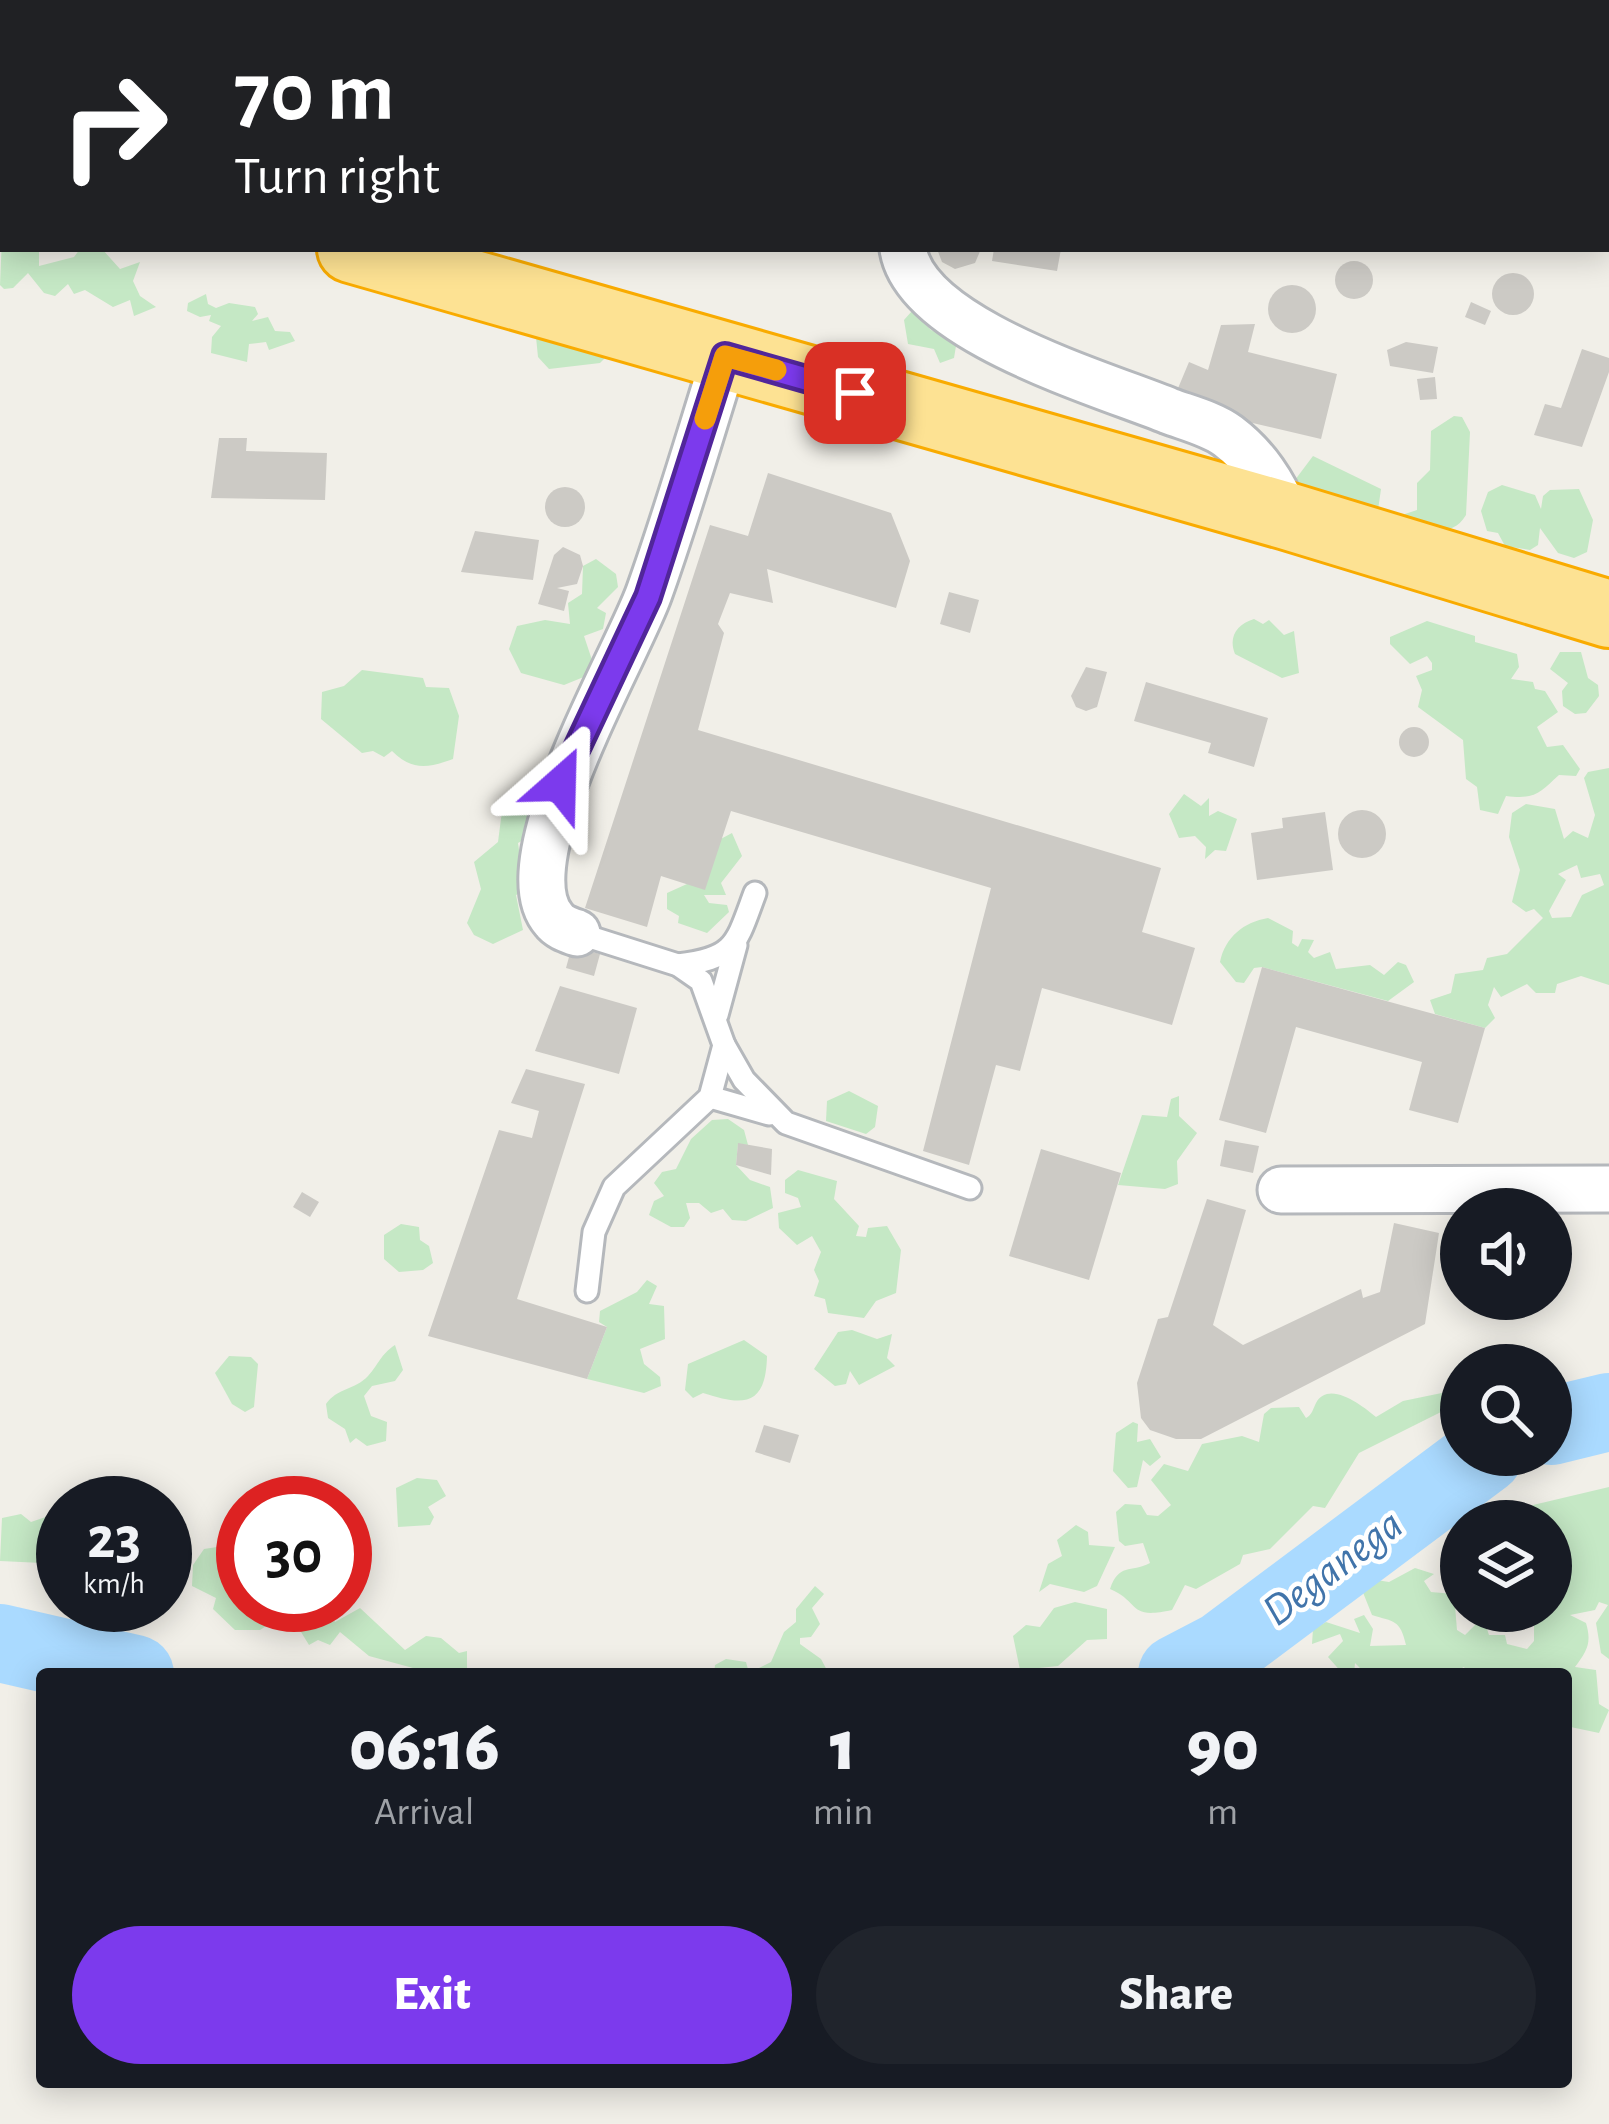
<!DOCTYPE html>
<html lang="en">
<head>
<meta charset="utf-8">
<style>
  body { margin:0; font-family:"Alegreya Sans",sans-serif; background:#20242c; color:#f1f3f6; height:100vh; display:flex; flex-direction:column; font-size:45px; white-space:nowrap }
  * { box-sizing:border-box; margin:0 }
  p { font-size:39px; color:#9ea1a6 }
  .icon { flex:none; width:66px; height:66px; fill:none; stroke:currentColor; stroke-width:2; stroke-linecap:round; stroke-linejoin:round }
  .map { position:relative; flex:1; overflow:hidden }
  .sheet { position:absolute; left:36px; top:1668px; width:1536px; height:420px; display:flex; flex-direction:column; background:#171b24; border-radius:12px; box-shadow:0 6px 30px #0003 }
  .sheet>* { flex:none }
  .guide { position:absolute; left:0px; top:0px; width:1611px; height:252px; box-shadow:0 6px 30px #0003; background:#202124; color:#fff; overflow:hidden }
  .controls { position:absolute; left:1440px; top:1188px; display:grid; gap:24px }
  .controls a { display:grid; place-items:center; width:132px; height:132px; border-radius:50%; background:#171b24; box-shadow:0 6px 30px #0003; font-size:60px }
  .speed { position:absolute; left:36px; top:1476px; display:flex; gap:24px; font-size:60px; font-weight:700; text-align:center }
  .speed>* { display:grid; place-content:center; width:156px; height:156px; border-radius:50%; background:#171b24; box-shadow:0 6px 30px #0003; line-height:1 }
  .speed small { font-size:30px; font-weight:400 }
  .speed .limit { border:18px solid #d22; background:#fff; color:#111 }
  .pin { position:absolute; display:grid; place-items:center; width:102px; height:102px; color:#fff; margin:-51px; border-radius:24px; box-shadow:0 6px 18px #0006 }
  .me { position:absolute; width:132px; margin:-66px; rotate:25deg; stroke-linejoin:round; filter:drop-shadow(0 0 9px #0008) }
  .turn { display:flex; align-items:center; gap:42px; height:252px; padding:0 36px; font-size:54px }
  .turn .icon { width:156px; height:156px; stroke-width:2.5 }
  .turn b { display:block; font-size:84px; line-height:102px }
  .eta { display:flex; justify-content:space-evenly; align-items:center; height:204px; text-align:center }
  .eta b { font-size:72px; font-weight:800; line-height:84px }
  .cta { display:flex; gap:24px; margin-top:auto; padding:24px 36px }
  .cta a { flex:1; height:138px; border-radius:72px; background:#7c3aed; color:#fff; font-size:48px; font-weight:800; line-height:138px; text-align:center }
  .cta a+a { background:#20242c; color:#f1f3f6 }
  .map>svg:first-child { display:block }
  .green { fill:#c5e8c5; fill-rule:evenodd }
  .lines { fill:none; stroke-linecap:round; stroke-linejoin:round }
  .river { stroke:#aadaff; stroke-width:78 }
  .building { fill:#cccac5 }
  .lane-casing { stroke:#b5b8bc; stroke-width:27 }
  .street-casing { stroke:#b5b8bc; stroke-width:51 }
  .highway-casing { stroke:#f9ab00; stroke-width:72 }
  .lane { stroke:#fff; stroke-width:21 }
  .street { stroke:#fff; stroke-width:45 }
  .highway { stroke:#fde293; stroke-width:66 }
  .route-casing { stroke:#51269a; stroke-width:30 }
  .route { stroke:#7c3aed; stroke-width:21 }
  .slow { stroke:#f59e0b; stroke-width:21 }
  .labels { text-anchor:middle; dominant-baseline:central; stroke-width:9; stroke-linejoin:round; paint-order:stroke }
  .water-label { font-size:45px; font-style:italic; fill:#4174aa; stroke:#fff }
</style>
</head>
<body>
<div class="map">
<svg width="1609" height="2124" viewBox="0 0 1609 2124">
  <rect width="100%" height="100%" fill="#f1efe8"/>
  <g class="green">
    <path d="M 3,213 L 3,249 L 39,249 L 39,266 L 74,257 L 80,249 L 102,249 L 120,269 L 140,262 L 133,281 L 140,296 L 156,307 L 134,316 L 130,300 L 113,307 L 85,290 L 74,294 L 68,284 L 55,296 L 44,293 L 28,273 L 13,288 L 4,289 L 0,285 Z"/>
    <path d="M 206,294 L 208,304 L 216,308 L 229,303 L 255,307 L 258,314 L 252,321 L 268,317 L 275,331 L 290,332 L 295,341 L 269,350 L 266,342 L 249,344 L 247,362 L 211,353 L 212,337 L 221,326 L 209,321 L 211,315 L 200,317 L 187,311 L 188,303 Z"/>
    <path d="M 912,311 L 931,330 L 957,340 L 954,358 L 940,363 L 934,349 L 908,344 L 904,320 Z"/>
    <path d="M 542,329 L 608,355 L 600,363 L 549,369 L 538,357 L 536,337 Z"/>
    <path d="M 1454,416 L 1462,417 L 1470,432 L 1466,515 C 1452,539 1425,530 1401,527 L 1405,514 L 1417,510 L 1417,483 L 1430,470 L 1431,431 Z"/>
    <path d="M 1313,456 L 1381,489 L 1378,510 L 1295,491 L 1295,480 Z"/>
    <path d="M 1502,485 L 1535,495 L 1541,509 L 1543,496 L 1550,490 L 1579,489 L 1593,520 L 1587,552 L 1574,558 L 1558,553 L 1540,528 L 1538,545 L 1530,550 L 1505,546 L 1498,533 L 1487,531 L 1481,511 L 1488,492 Z"/>
    <path d="M 596,559 L 616,574 L 618,587 L 597,608 L 606,613 L 603,629 L 584,636 L 596,672 L 564,685 L 521,673 L 509,649 L 517,626 L 545,620 L 570,624 L 568,603 L 582,594 L 583,566 Z"/>
    <path d="M 1254,619 L 1263,624 L 1269,620 L 1284,635 L 1294,631 L 1299,673 L 1282,678 L 1235,654 C 1228,637 1237,624 1254,619 Z"/>
    <path d="M 1427,621 L 1475,636 L 1475,642 L 1517,654 L 1519,667 L 1511,679 L 1533,682 L 1535,689 L 1545,691 L 1558,712 L 1537,727 L 1547,747 L 1563,745 L 1580,769 L 1576,776 L 1559,775 C 1540,792 1536,800 1506,796 L 1498,814 L 1480,810 L 1477,787 L 1466,779 L 1463,740 L 1418,707 L 1422,690 L 1416,676 L 1432,670 L 1432,663 L 1427,656 L 1410,664 L 1390,644 L 1390,637 Z"/>
    <path d="M 1560,652 L 1581,652 L 1588,678 L 1598,685 L 1599,696 L 1586,713 L 1575,714 L 1563,706 L 1562,691 L 1568,683 L 1550,669 Z"/>
    <path d="M 362,670 L 423,678 L 426,687 L 449,688 L 459,716 L 453,759 C 428,768 412,771 392,751 L 384,757 L 373,751 L 362,753 L 321,719 L 322,692 L 344,686 Z"/>
    <path d="M 1609,768 L 1609,985 L 1581,976 L 1557,984 L 1555,993 L 1536,993 L 1527,984 L 1501,997 L 1494,987 L 1488,1005 L 1495,1018 L 1485,1028 L 1435,1014 L 1430,1000 L 1451,993 L 1455,974 L 1483,970 L 1487,958 L 1507,954 L 1543,918 L 1534,909 L 1526,912 L 1512,902 L 1520,870 L 1509,837 L 1512,813 L 1526,804 L 1555,809 L 1564,839 L 1573,831 L 1588,838 L 1595,815 L 1584,778 L 1588,772 ZM 1577,865 L 1581,878 L 1600,874 L 1604,885 L 1582,895 L 1571,917 L 1552,918 L 1549,911 L 1566,880 L 1558,874 Z"/>
    <path d="M 1184,794 L 1201,806 L 1209,798 L 1209,816 L 1218,811 L 1237,819 L 1226,851 L 1215,850 L 1205,859 L 1206,847 L 1195,836 L 1179,838 L 1169,814 Z"/>
    <path d="M 503,803 L 529,816 L 525,839 L 518,843 L 525,891 L 516,895 L 523,930 L 493,944 L 474,935 L 467,923 L 481,889 L 474,862 L 498,842 Z"/>
    <path d="M 732,833 L 742,856 L 721,883 L 726,895 L 704,895 L 709,903 L 727,905 L 729,912 L 707,933 L 678,923 L 679,916 L 667,909 L 667,893 L 687,884 L 717,841 Z"/>
    <path d="M 1268,918 L 1293,931 L 1292,943 L 1298,947 L 1302,939 L 1314,940 L 1308,952 L 1314,958 L 1330,952 L 1336,969 L 1370,965 L 1384,975 L 1398,962 L 1406,965 L 1414,982 L 1388,1001 L 1262,967 L 1254,968 L 1244,983 L 1236,982 L 1220,962 C 1225,937 1244,922 1268,918 Z"/>
    <path d="M 849,1091 L 878,1106 L 875,1127 L 866,1134 L 826,1121 L 827,1101 Z"/>
    <path d="M 1179,1096 L 1179,1116 L 1197,1133 L 1177,1161 L 1178,1184 L 1165,1189 L 1118,1185 L 1142,1115 L 1167,1117 L 1171,1099 Z"/>
    <path d="M 728,1119 L 744,1130 L 748,1145 L 738,1144 L 736,1165 L 750,1180 L 770,1187 L 773,1208 L 746,1221 L 732,1220 L 723,1209 L 711,1213 L 699,1203 L 686,1203 L 690,1218 L 684,1227 L 671,1227 L 649,1215 L 654,1201 L 664,1196 L 654,1183 L 662,1172 L 676,1169 L 691,1139 L 712,1120 Z"/>
    <path d="M 798,1170 L 837,1181 L 834,1199 L 859,1226 L 856,1236 L 866,1237 L 868,1228 L 887,1226 L 901,1250 L 896,1293 L 876,1301 L 864,1318 L 828,1313 L 825,1299 L 814,1296 L 819,1281 L 814,1270 L 821,1252 L 812,1236 L 797,1245 L 779,1228 L 778,1213 L 801,1207 L 798,1198 L 785,1193 L 785,1180 Z"/>
    <path d="M 401,1224 L 419,1227 L 420,1240 L 429,1246 L 433,1263 L 423,1270 L 399,1272 L 384,1259 L 384,1235 Z"/>
    <path d="M 647,1280 L 657,1286 L 649,1304 L 664,1306 L 665,1339 L 640,1349 L 644,1364 L 660,1377 L 661,1386 L 644,1393 L 587,1379 L 607,1327 L 599,1322 L 600,1311 L 637,1292 Z"/>
    <path d="M 852,1330 L 877,1339 L 892,1334 L 887,1358 L 895,1366 L 859,1385 L 850,1371 L 846,1384 L 835,1386 L 814,1369 L 838,1332 Z"/>
    <path d="M 744,1340 L 767,1356 C 766,1407 743,1406 703,1393 L 693,1398 L 685,1390 L 688,1364 Z"/>
    <path d="M 395,1345 L 403,1370 L 395,1381 L 372,1386 L 364,1396 L 371,1416 L 387,1422 L 386,1441 L 367,1446 L 356,1438 L 350,1443 L 345,1429 L 328,1418 L 326,1404 C 337,1388 355,1390 368,1376 C 379,1364 380,1355 395,1345 Z"/>
    <path d="M 229,1356 L 251,1357 L 258,1364 L 254,1407 L 245,1412 L 232,1404 L 215,1373 Z"/>
    <path d="M 1461,1389 L 1461,1402 L 1359,1453 L 1325,1508 L 1313,1506 L 1270,1549 L 1243,1555 L 1240,1564 L 1196,1589 L 1185,1585 L 1172,1610 C 1127,1620 1141,1602 1110,1589 C 1119,1563 1130,1573 1150,1563 L 1143,1543 L 1125,1546 L 1119,1541 L 1116,1512 L 1125,1504 L 1141,1505 L 1147,1515 L 1158,1516 L 1171,1505 L 1151,1480 L 1164,1464 L 1188,1471 L 1202,1444 L 1242,1436 L 1259,1442 L 1264,1414 L 1271,1408 L 1299,1407 L 1306,1418 C 1312,1415 1313,1409 1316,1403 C 1329,1379 1364,1407 1376,1417 L 1403,1401 Z"/>
    <path d="M 1133,1422 L 1138,1424 L 1137,1442 L 1150,1439 L 1161,1457 L 1150,1466 L 1143,1460 L 1137,1487 L 1128,1488 L 1113,1471 L 1116,1433 Z"/>
    <path d="M 417,1478 L 437,1480 L 446,1496 L 428,1507 L 434,1517 L 430,1525 L 398,1527 L 396,1488 Z"/>
    <path d="M 1609,1487 L 1609,1659 L 1601,1653 L 1596,1623 L 1608,1605 L 1599,1602 L 1595,1610 L 1570,1615 L 1586,1623 C 1592,1643 1587,1651 1575,1667 L 1596,1670 L 1599,1704 L 1609,1710 L 1599,1733 L 1566,1726 L 1566,1674 L 1468,1674 L 1464,1667 L 1450,1674 L 1366,1674 L 1355,1663 L 1354,1674 L 1343,1674 L 1328,1657 L 1343,1641 L 1340,1634 L 1312,1644 L 1313,1629 L 1326,1622 L 1360,1633 L 1354,1619 L 1364,1615 L 1373,1629 L 1370,1646 L 1406,1645 C 1400,1619 1394,1622 1372,1615 L 1362,1590 L 1370,1579 L 1389,1582 L 1415,1568 L 1434,1574 L 1424,1581 L 1431,1592 L 1454,1594 L 1457,1630 L 1465,1635 L 1476,1624 L 1486,1626 L 1489,1635 L 1505,1635 L 1507,1644 L 1527,1649 L 1534,1641 L 1534,1611 L 1551,1611 L 1551,1521 L 1512,1521 L 1533,1505 Z"/>
    <path d="M 63,1511 L 63,1564 L 0,1561 L 2,1518 L 21,1514 L 31,1522 Z"/>
    <path d="M 1076,1525 L 1088,1532 L 1089,1545 L 1115,1547 L 1097,1586 L 1084,1592 L 1050,1584 L 1039,1592 L 1048,1564 L 1062,1556 L 1057,1540 Z"/>
    <path d="M 237,1544 L 243,1548 L 243,1605 L 327,1605 L 335,1622 L 360,1608 L 405,1650 L 426,1636 L 441,1638 L 459,1653 L 467,1651 L 467,1674 L 435,1674 L 369,1656 L 340,1632 L 330,1645 L 318,1640 L 309,1645 L 301,1632 L 271,1623 L 260,1630 L 235,1630 L 213,1609 L 216,1598 L 192,1586 L 193,1565 L 204,1549 Z"/>
    <path d="M 815,1586 L 824,1594 L 812,1608 L 820,1624 L 811,1637 L 800,1638 L 800,1644 L 821,1659 L 829,1674 L 714,1674 L 715,1665 L 726,1659 L 746,1662 L 749,1673 L 771,1662 L 784,1632 L 796,1622 L 796,1609 Z"/>
    <path d="M 1075,1602 L 1107,1609 L 1107,1639 L 1087,1640 L 1058,1666 L 1020,1670 L 1013,1636 L 1026,1625 L 1040,1627 L 1054,1608 Z"/>
  </g>
  <g class="lines">
    <g class="river">
      <path d="M 1551,1426 L 1609,1412"/>
      <path d="M 0,1643 L 135,1674"/>
      <path d="M 1177,1674 L 1223,1650 L 1484,1455"/>
    </g>
  </g>
  <g class="building">
    <path d="M 937,249 L 981,249 L 975,263 L 955,269 L 942,262 Z"/>
    <path d="M 994,249 L 1061,249 L 1057,271 L 992,261 Z"/>
    <circle cx="1354" cy="280" r="19"/>
    <circle cx="1513" cy="294" r="21"/>
    <circle cx="1292" cy="309" r="24"/>
    <path d="M 1471,302 L 1491,311 L 1485,325 L 1465,317 Z"/>
    <path d="M 1255,324 L 1248,352 L 1337,374 L 1321,439 L 1231,418 L 1176,393 L 1189,362 L 1208,370 L 1221,325 Z"/>
    <path d="M 1406,342 L 1438,347 L 1433,373 L 1390,366 L 1387,350 Z"/>
    <path d="M 1582,349 L 1609,358 L 1609,372 L 1582,447 L 1534,435 L 1545,404 L 1561,408 Z"/>
    <path d="M 1435,377 L 1437,399 L 1420,400 L 1417,379 Z"/>
    <path d="M 219,438 L 247,438 L 246,451 L 327,453 L 325,500 L 211,498 Z"/>
    <path d="M 768,473 L 891,513 L 910,561 L 896,608 L 767,569 L 773,603 L 730,593 L 718,624 L 724,633 L 698,730 L 1161,868 L 1142,932 L 1195,948 L 1172,1025 L 1042,988 L 1020,1071 L 996,1065 L 969,1165 L 923,1151 L 991,888 L 731,811 L 705,890 L 661,876 L 647,927 L 585,908 L 710,525 L 748,536 Z"/>
    <circle cx="565" cy="507" r="20"/>
    <path d="M 475,531 L 539,540 L 533,580 L 461,572 Z"/>
    <path d="M 563,547 L 580,555 L 583,566 L 577,584 L 557,588 L 569,591 L 564,611 L 538,604 L 554,555 Z"/>
    <path d="M 949,592 L 979,600 L 970,633 L 940,624 Z"/>
    <path d="M 1086,667 L 1107,672 L 1097,707 L 1086,711 L 1076,707 L 1071,696 Z"/>
    <path d="M 1146,682 L 1268,718 L 1254,767 L 1208,753 L 1211,743 L 1134,721 Z"/>
    <circle cx="1414" cy="742" r="15"/>
    <circle cx="1362" cy="834" r="24"/>
    <path d="M 1325,812 L 1333,870 L 1257,880 L 1251,833 L 1283,828 L 1282,818 Z"/>
    <path d="M 572,946 L 600,954 L 594,976 L 566,968 Z"/>
    <path d="M 1262,967 L 1485,1028 L 1458,1123 L 1409,1110 L 1422,1062 L 1296,1027 L 1266,1133 L 1219,1120 Z"/>
    <path d="M 560,986 L 637,1008 L 619,1074 L 535,1051 Z"/>
    <path d="M 526,1069 L 585,1084 L 517,1299 L 607,1327 L 587,1379 L 428,1336 L 499,1130 L 532,1138 L 539,1111 L 511,1103 Z"/>
    <path d="M 1225,1140 L 1259,1146 L 1253,1173 L 1220,1166 Z"/>
    <path d="M 738,1143 L 772,1149 L 771,1175 L 736,1165 Z"/>
    <path d="M 1041,1149 L 1121,1173 L 1089,1280 L 1009,1256 Z"/>
    <path d="M 302,1192 L 319,1202 L 310,1217 L 293,1207 Z"/>
    <path d="M 1207,1199 L 1246,1210 L 1213,1325 L 1243,1345 L 1361,1289 L 1363,1298 L 1380,1292 L 1394,1223 L 1439,1233 L 1425,1324 L 1201,1439 L 1176,1439 L 1150,1430 L 1141,1418 L 1137,1383 L 1158,1319 L 1168,1317 Z"/>
    <path d="M 764,1425 L 799,1435 L 790,1463 L 755,1452 Z"/>
  </g>
  <g class="lines">
    <defs>
      <g id="lane">
        <path d="M 577,933 L 678,965 L 701,981 L 724,1045 L 710,1097 L 614,1187 L 594,1232 L 587,1291"/>
        <path d="M 678,965 C 736,958 736,944 755,893"/>
        <path d="M 717,1015 L 736,945"/>
        <path d="M 724,1045 L 744,1080 L 786,1123 L 970,1188"/>
        <path d="M 710,1097 L 769,1114"/>
      </g>
      <g id="street">
        <path d="M 1285,3 L 1286,0"/>
        <path d="M 903,249 C 916,330 1100,383 1169,411 C 1188,418 1212,424 1228,436 C 1257,458 1273,484 1287,516"/>
        <path d="M 577,933 C 569,930 559,927 554,920 C 503,863 627,655 649,593 C 677,515 700,435 725,356"/>
        <path d="M 1281,1190 L 1609,1189"/>
      </g>
      <g id="highway">
        <path d="M 0,149 L 3,150"/>
        <path d="M 351,249 L 1287,516 L 1609,614"/>
      </g>
    </defs>
    <use href="#lane" class="lane-casing"/>
    <use href="#street" class="street-casing"/>
    <use href="#highway" class="highway-casing"/>
    <use href="#lane" class="lane"/>
    <use href="#street" class="street"/>
    <use href="#highway" class="highway"/>
  </g>
  <g class="lines">
    <defs>
      <path id="route" d="M 560,784 L 648,597 L 725,356 L 855,393"/>
    </defs>
    <use href="#route" class="route-casing"/>
    <use href="#route" class="route"/>
    <path class="slow" d="M 705,419 L 725,356 L 776,370"/>
  </g>
  <g class="labels">
    <g class="water-label">
      <text transform="translate(1333 1568) rotate(-37)">Deganega</text>
    </g>
  </g>
</svg>
<div class="controls">
<a><svg class="icon" aria-label="sound" viewBox="0 0 24 24"><path d="M4 9h4l5-4v14l-5-4H4zM17 9q2 3 0 6"/></svg></a>
<a><svg class="icon" aria-label="search" viewBox="0 0 24 24"><circle cx="10" cy="10" r="6"/><path d="M15 15l6 6"/></svg></a>
<a><svg class="icon" aria-label="layers" viewBox="0 0 24 24"><path d="M12 4l9 5-9 5-9-5zM3 14l9 5 9-5"/></svg></a>
</div>
<div class="speed"><div>23<small>km/h</small></div><div class="limit">30</div></div>
<div class="pin" style="left:855px;top:393px;background:#d93025"><svg class="icon" aria-label="arrive" viewBox="0 0 24 24"><path d="M6 21V4h12l-3 4 3 4H6"/></svg></div>
<svg class="me" style="left:560px;top:784px" viewBox="-20 -20 40 40"><path d="M0-17L14 15 0 8-14 15z" fill="#7c3aed" stroke="#fff" stroke-width="4"/></svg>
<div class="guide">
<div class="turn"><svg class="icon" aria-label="right" viewBox="0 0 24 24"><path d="M7 20v-9h11M14 6l5 5-5 5"/></svg><div><b>70 m</b>Turn right</div></div>
</div>
<section class="sheet">
<div class="eta">
<div><b>06:16</b><p>Arrival</p></div>
<div><b>1</b><p>min</p></div>
<div><b>90</b><p>m</p></div>
</div>
<div class="cta"><a>Exit</a><a>Share</a></div>
</section>
</div>
</body>
</html>
